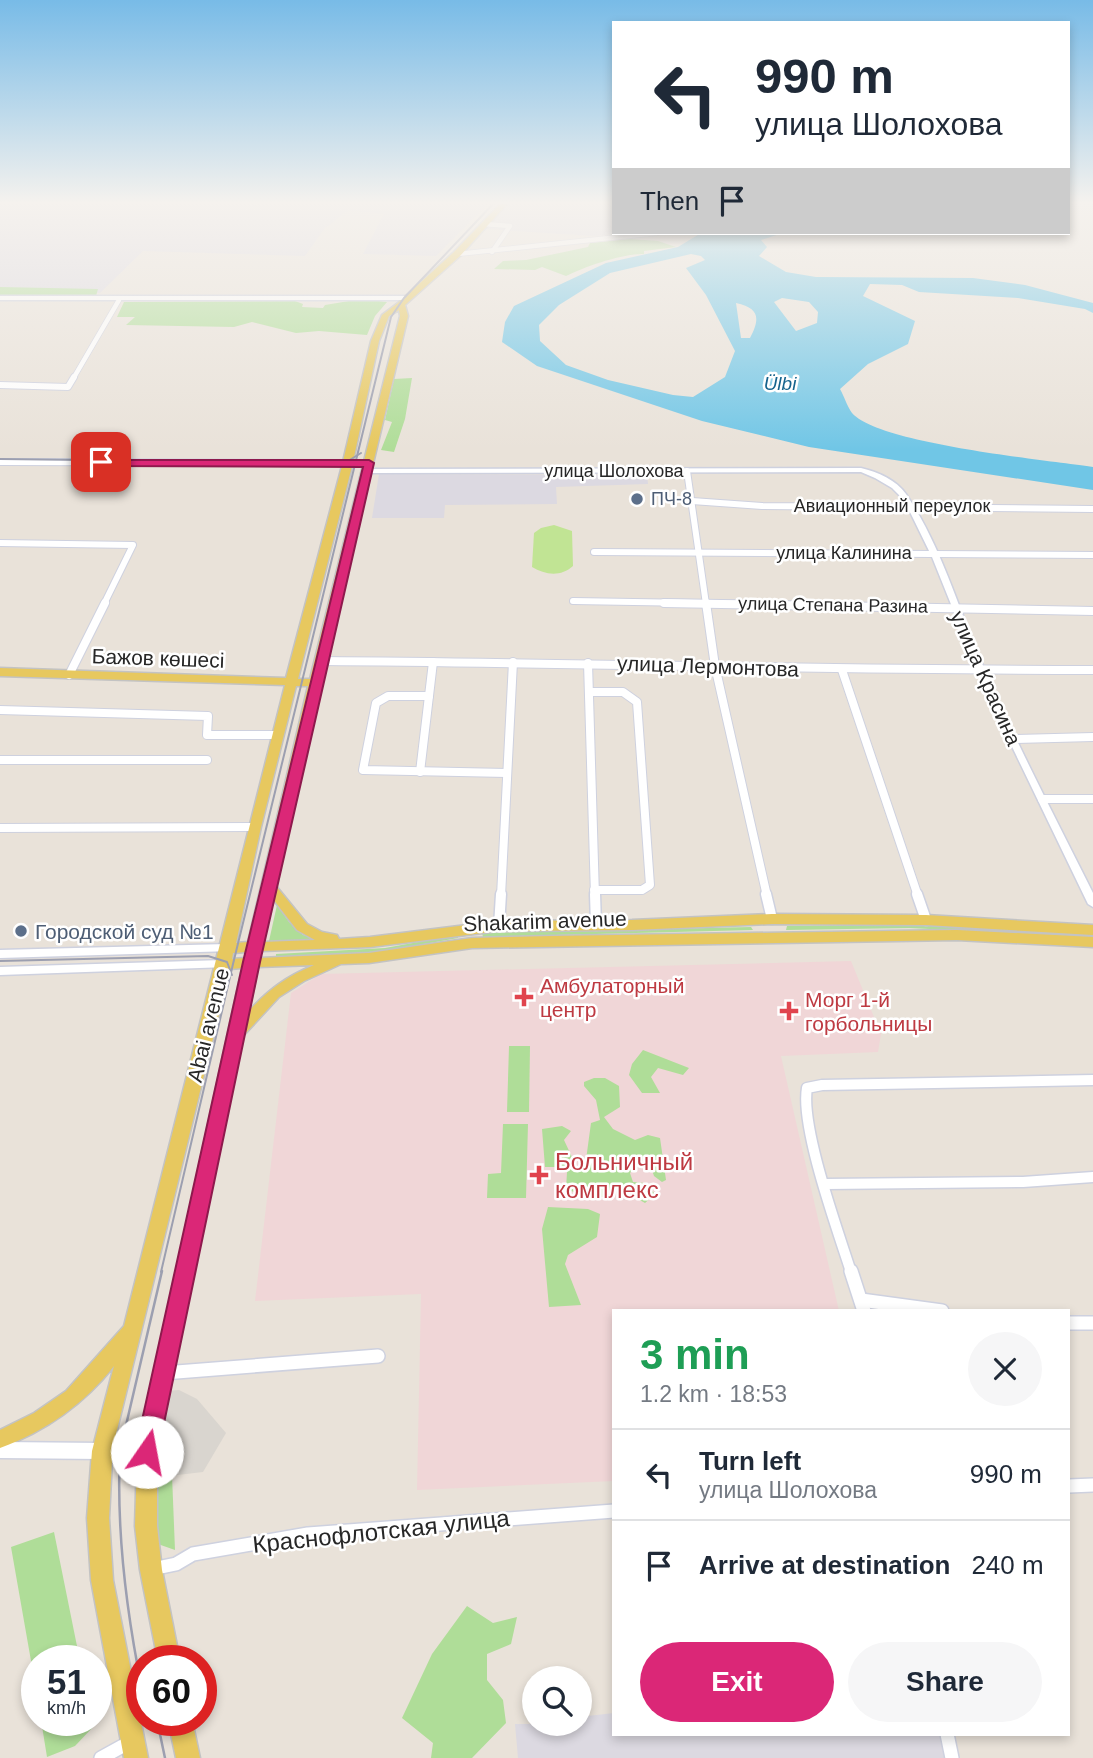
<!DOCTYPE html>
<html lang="en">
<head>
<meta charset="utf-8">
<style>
  body { margin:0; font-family:Helvetica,sans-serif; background:#f6f6f7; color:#1f2937; height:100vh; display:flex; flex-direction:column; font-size:26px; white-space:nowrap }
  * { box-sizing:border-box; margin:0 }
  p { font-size:23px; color:#747a83 }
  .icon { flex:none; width:38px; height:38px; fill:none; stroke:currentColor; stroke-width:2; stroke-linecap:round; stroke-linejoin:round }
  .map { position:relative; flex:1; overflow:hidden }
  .side { position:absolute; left:612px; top:1309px; width:458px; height:427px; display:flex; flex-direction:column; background:#fff; border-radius:0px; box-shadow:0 4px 10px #0003 }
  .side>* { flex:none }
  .banner { position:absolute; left:612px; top:21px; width:458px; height:214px; border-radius:0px; box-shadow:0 4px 10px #0003; background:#fff; color:#1f2937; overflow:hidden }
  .buttons { position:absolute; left:522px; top:1666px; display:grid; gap:14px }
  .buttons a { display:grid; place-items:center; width:70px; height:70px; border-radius:50%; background:#fff; box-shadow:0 4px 10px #0003; font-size:35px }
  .speed { position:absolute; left:21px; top:1645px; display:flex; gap:14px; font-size:35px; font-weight:700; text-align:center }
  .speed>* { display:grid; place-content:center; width:91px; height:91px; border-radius:50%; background:#fff; box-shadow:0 4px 10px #0003; line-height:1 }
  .speed small { font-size:18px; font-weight:400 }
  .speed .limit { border:10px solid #d22; background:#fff; color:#111 }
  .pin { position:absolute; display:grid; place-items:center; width:60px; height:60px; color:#fff; margin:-30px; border-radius:14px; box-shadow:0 4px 10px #0006 }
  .me { position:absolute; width:77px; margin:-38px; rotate:12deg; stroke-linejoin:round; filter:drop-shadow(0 0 5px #0008) }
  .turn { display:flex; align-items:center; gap:24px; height:147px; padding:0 28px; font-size:32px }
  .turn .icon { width:91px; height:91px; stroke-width:2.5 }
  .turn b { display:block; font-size:49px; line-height:60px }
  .then { display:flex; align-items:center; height:66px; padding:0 28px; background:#0003; gap:14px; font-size:26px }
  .round { display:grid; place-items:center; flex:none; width:74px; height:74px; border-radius:37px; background:#f6f6f7 }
  .overview { display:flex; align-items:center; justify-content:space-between; height:119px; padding:0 28px }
  h1 { font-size:42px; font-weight:800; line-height:52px; color:#1e9e55 }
  .button { display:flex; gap:14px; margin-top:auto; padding:14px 28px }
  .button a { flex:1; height:80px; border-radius:42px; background:#db2777; color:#fff; font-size:28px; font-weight:800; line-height:80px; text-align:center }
  .button a+a { background:#f6f6f7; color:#1f2937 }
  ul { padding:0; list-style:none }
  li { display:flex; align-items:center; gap:21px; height:91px; padding:0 28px; border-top:2px solid #e0e1e3 }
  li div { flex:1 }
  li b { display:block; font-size:26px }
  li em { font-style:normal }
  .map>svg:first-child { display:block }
  .industrial { fill:#dcd9e1 }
  .medical { fill:#f0d6d7 }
  .green { fill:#afdd98 }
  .pitch { fill:#c1e494 }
  .plaza { fill:#d9d5cf }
  .water { fill:#70c6e6; fill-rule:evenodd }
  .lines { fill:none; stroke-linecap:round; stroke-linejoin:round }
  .minor-far4-casing { stroke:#ced1df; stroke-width:6 }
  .minor-far3-casing { stroke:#ced1df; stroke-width:8 }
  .minor-far2-casing { stroke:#ced1df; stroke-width:10 }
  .minor-far1-casing { stroke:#ced1df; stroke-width:13 }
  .minor-casing { stroke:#ced1df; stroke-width:16 }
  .tertiary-casing { stroke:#ced1df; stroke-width:3 }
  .secondary-casing { stroke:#ced1df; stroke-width:3 }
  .primary-casing { stroke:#c3c3c3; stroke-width:3 }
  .minor-far4 { stroke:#fff; stroke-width:4.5 }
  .minor-far3 { stroke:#fff; stroke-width:6 }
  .minor-far2 { stroke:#fff; stroke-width:8 }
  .minor-far1 { stroke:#fff; stroke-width:10 }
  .minor { stroke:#fff; stroke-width:13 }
  .tertiary { fill:#fff; fill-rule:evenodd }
  .secondary { fill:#fff; fill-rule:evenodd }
  .primary { fill:#e7c85f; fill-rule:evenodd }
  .tram-far1 { stroke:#9c9fb0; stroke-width:2 }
  .tram { stroke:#9c9fb0; stroke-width:2.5 }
  .route { fill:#db2777; stroke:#8e194d; stroke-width:2 }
  .service-dot { fill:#5c6f8a; stroke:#fff; stroke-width:2.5 }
  .health-dot { fill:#e0444e; stroke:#fff; stroke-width:2.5 }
  .labels { text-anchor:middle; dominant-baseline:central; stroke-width:5; stroke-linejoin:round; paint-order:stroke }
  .far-street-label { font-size:18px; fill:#272727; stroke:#fff }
  .far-service-label { font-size:18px; fill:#4e5e75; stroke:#fff; text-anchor:start }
  .far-water-label { font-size:19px; font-style:italic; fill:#15638d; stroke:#fff }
  .street-label { font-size:21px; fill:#272727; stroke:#fff }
  .service-label { font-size:21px; fill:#4e5e75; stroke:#fff; text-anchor:start }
  .health-label { font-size:21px; fill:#be3a42; stroke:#fff; text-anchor:start }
  .near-health-label { font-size:24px; fill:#be3a42; stroke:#fff; text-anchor:start }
  .near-street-label { font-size:24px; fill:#272727; stroke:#fff }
</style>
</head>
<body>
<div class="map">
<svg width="1093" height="1758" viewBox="0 0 1093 1758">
  <rect width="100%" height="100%" fill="#e9e2d9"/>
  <g class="industrial">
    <path d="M 0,204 L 488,204 L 436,256 L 363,254 L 384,214 L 349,210 L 324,229 L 305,256 L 143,251 L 100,293 L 0,292 Z"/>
    <path d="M 508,204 L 614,204 L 614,233 L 626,233 L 593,236 L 485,229 Z"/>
    <path d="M 379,474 L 647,475 L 648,484 L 556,487 L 557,504 L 445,505 L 444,518 L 372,518 Z"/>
    <path d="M 614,1713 L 614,1734 L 940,1734 L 946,1758 L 518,1758 L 515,1724 L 579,1724 L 579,1717 Z"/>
  </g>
  <path class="medical" d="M 851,961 L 881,1034 L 878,1052 L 781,1056 L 839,1311 L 614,1311 L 614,1481 L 417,1490 L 421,1294 L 255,1301 L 291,993 L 321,974 Z"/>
  <g class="green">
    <path d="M 630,239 L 658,241 L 676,247 L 644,251 L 644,254 C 624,253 584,267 566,276 L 542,267 L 535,270 L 494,269 L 503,261 L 526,260 L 588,247 L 590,243 Z"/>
    <path d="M 0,287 L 98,289 L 96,296 L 0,295 Z"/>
    <path d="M 361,299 L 387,302 L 375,316 L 367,335 L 319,331 L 296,333 L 252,322 L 234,327 L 126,325 L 135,317 L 117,317 L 124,302 L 129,302 L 295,301 L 303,304 L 302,307 L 323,308 L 325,305 Z"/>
    <path d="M 412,378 L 405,419 L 394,452 L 381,450 L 392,422 L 385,420 L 394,379 Z"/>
    <path d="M 277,905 L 289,922 L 303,935 L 321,940 L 269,941 Z"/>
    <path d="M 908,925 L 1076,932 L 1079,936 L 909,928 L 786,930 L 787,926 Z"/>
    <path d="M 751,927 L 753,930 L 483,937 L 482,933 Z"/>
    <path d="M 457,935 L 458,938 L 385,951 L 276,958 L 276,954 L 385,948 Z"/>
    <path d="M 509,1046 L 530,1046 L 529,1112 L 507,1112 Z"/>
    <path d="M 643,1050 L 689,1068 L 683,1075 L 658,1068 L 651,1077 L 660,1093 L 642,1093 L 629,1075 L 632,1064 Z"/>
    <path d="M 594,1078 L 605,1078 L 619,1086 L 620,1107 L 604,1117 L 613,1129 L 635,1140 L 648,1135 L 660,1138 L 666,1180 L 662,1182 L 654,1176 L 649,1161 L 641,1161 L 630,1173 L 633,1182 L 645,1183 L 655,1194 L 645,1203 L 615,1186 L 604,1197 L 587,1197 L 566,1189 L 567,1172 L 565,1167 L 545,1167 L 542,1129 L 562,1126 L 571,1131 L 564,1140 L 578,1170 L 585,1167 L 591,1123 L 600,1120 L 596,1100 L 584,1086 L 584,1082 Z"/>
    <path d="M 503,1124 L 528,1124 L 526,1198 L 487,1198 L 488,1174 L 501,1173 Z"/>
    <path d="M 548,1207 L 588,1209 L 600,1214 L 597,1237 L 568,1255 L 565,1264 L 581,1305 L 549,1307 L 542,1229 Z"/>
    <path d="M 172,1475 L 175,1550 L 155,1543 L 152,1478 Z"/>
    <path d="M 54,1532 L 80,1661 L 37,1661 L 37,1695 L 11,1547 Z"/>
    <path d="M 467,1606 L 493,1623 L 517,1617 L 511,1644 L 487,1654 L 487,1680 L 503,1700 L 506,1723 L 472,1758 L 431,1758 L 433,1743 L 402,1718 L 432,1654 Z"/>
    <path d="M 41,1720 L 92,1720 L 94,1726 L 75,1746 L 47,1757 Z"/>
  </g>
  <path class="pitch" d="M 554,525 L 572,531 L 573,566 C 561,577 545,575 532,567 L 534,533 L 541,528 Z"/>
  <path class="plaza" d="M 179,1390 L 197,1399 L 226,1433 L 203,1472 L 152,1478 L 166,1391 Z"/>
  <path class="water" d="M 701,233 L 783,233 L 761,240 L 767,247 L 759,256 L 786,272 L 816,277 L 973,278 L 1025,285 L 1093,303 L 1093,313 L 1085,309 L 1018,298 L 919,292 L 902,285 L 870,284 L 863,296 L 915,321 L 908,344 L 868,364 L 840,389 C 844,396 847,406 852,413 C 879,444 1047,460 1093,467 L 1093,490 L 809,447 L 702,421 L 537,366 L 502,342 L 505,322 L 514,306 L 606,263 L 678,247 ZM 691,254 L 701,256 L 705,260 L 686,268 L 706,295 L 735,351 L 725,377 L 693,397 L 673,395 L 608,380 L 566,365 L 540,341 L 539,325 L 559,305 L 610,273 ZM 782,298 L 809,302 L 818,312 L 817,323 L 796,331 L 774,302 ZM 736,303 C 760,308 760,319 750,338 L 741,338 Z"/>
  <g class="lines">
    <defs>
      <g id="minor-far4">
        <path d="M 484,224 L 510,226 L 492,252"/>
        <path d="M 457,254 L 657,233"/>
        <path d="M 73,379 L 119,300"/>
      </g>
      <g id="minor-far3">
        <path d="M 0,385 L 68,387 L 74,377"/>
        <path d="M 0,462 L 369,463"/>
        <path d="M 687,471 L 706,604"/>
        <path d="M 692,501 L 762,506 L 1093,509"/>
        <path d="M 0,543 L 133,545 L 104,604"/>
        <path d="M 594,552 L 1093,555"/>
        <path d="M 573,601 L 755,604"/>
      </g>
      <g id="minor-far2">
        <path d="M 664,603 L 1093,611"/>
        <path d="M 706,603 L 715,666 L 767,896"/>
        <path d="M 323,661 C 580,663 836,670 1093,670"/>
        <path d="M 588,663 L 595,896"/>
        <path d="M 842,670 L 918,896"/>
        <path d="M 69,675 L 105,603"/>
        <path d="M 589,692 L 623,692 L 637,702 L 650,885 L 642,890 L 594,890"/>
        <path d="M 429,696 L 388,696 L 376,703 L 363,770 L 507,773"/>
        <path d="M 0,710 L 208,716 L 207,735 L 278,735"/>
        <path d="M 1014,739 L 1093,737"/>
        <path d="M 0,760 L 207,760"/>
        <path d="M 420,772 L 433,662"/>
        <path d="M 1042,799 L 1093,799"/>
        <path d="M 0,828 L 254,827"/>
        <path d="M 501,896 L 513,662"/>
      </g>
      <g id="minor-far1">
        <path d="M 595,894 L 596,925"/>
        <path d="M 766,894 L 772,919"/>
        <path d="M 917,894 L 926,920"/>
        <path d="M 499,926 L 501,894"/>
        <path d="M 826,1184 L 1023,1182 L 1093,1177"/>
        <path d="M 851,1272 C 838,1231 800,1127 807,1088 L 822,1085 L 1093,1080"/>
      </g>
      <g id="minor">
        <path d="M 851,1271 L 864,1311"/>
        <path d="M 861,1300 L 942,1311"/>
        <path d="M 1069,1323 L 1093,1323"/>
        <path d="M 164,1373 L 378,1356"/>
        <path d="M 1069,1486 L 1093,1485"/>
        <path d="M 152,1569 L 176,1564 L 193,1554 L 308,1534 L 614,1511"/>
        <path d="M 947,1734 L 952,1758"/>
        <path d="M 101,1758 L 130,1742"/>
      </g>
      <path id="tertiary" d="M 861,468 C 878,472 896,480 906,494 C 942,547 959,611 984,668 C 1017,745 1056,819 1093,893 L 1093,907 L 1088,904 L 989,699 L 932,557 L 911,514 L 899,495 L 892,488 L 875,478 L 861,472 L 367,473 L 363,471 L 367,469 Z"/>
      <g id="secondary">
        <path d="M 0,296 L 409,296 L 412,298 L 409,300 L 0,300 Z"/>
        <path d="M 227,944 L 232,945 L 233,948 L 232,951 L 0,958 L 0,950 Z"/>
        <path d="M 223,960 L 230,964 L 228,967 L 0,975 L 0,967 Z"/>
        <path d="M 0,1442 L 102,1443 L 108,1445 L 111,1451 L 108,1457 L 102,1459 L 0,1458 Z"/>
      </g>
      <g id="primary">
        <path d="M 500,204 L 507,204 L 460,256 L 405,305 L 408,316 L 321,683 L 276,886 L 307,924 L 322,932 L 337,935 L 339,939 L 370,937 L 499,921 L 632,920 L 772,914 L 926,915 L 1093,925 L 1093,935 L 926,925 L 772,924 L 632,930 L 499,931 L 370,947 L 261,951 L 260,958 L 369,953 L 472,938 L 552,936 L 957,930 L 1093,937 L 1093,947 L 957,940 L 472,948 L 369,963 L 341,964 L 304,981 L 279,997 L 243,1036 L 157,1452 L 157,1526 L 162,1570 L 180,1661 L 158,1661 L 140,1570 L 135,1526 L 137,1461 L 112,1460 L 109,1518 L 113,1580 L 148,1758 L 124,1758 L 91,1580 L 87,1518 L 92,1451 L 114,1366 C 83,1405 46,1431 0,1448 L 0,1430 L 34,1413 L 66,1391 L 124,1326 L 285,685 L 0,676 L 0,668 L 286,678 L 342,466 L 371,341 L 382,315 L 398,303 L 454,252 ZM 399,310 L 400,316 L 310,679 L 298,679 L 352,466 L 379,341 L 389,316 ZM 296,686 L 308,686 L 248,942 L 236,943 L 261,827 ZM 273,899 L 297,930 L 315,940 L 263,942 ZM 246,952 L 245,958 L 232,959 L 233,953 ZM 314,965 C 286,977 269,989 249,1011 L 258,967 ZM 242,968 L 139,1443 L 114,1442 L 230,969 Z"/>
        <path d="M 168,1720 L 192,1720 L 200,1758 L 176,1758 Z"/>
      </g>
    </defs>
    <use href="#minor-far4" class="minor-far4-casing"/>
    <use href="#minor-far3" class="minor-far3-casing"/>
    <use href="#minor-far2" class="minor-far2-casing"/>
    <use href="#minor-far1" class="minor-far1-casing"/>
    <use href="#minor" class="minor-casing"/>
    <use href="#tertiary" class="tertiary-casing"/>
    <use href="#secondary" class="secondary-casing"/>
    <use href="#primary" class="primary-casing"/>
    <use href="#minor-far4" class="minor-far4"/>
    <use href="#minor-far3" class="minor-far3"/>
    <use href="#minor-far2" class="minor-far2"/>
    <use href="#minor-far1" class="minor-far1"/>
    <use href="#minor" class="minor"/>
    <use href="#tertiary" class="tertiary"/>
    <use href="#secondary" class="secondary"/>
    <use href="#primary" class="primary"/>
    <g class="tram-far1">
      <path d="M 0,459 L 330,463 L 348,461 L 361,453"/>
      <path d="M 0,961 L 208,956 L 227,962 L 232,975"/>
      <path d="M 161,1272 L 233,964 L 391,317 L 404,298 L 493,204"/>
    </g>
    <g class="tram">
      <path d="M 142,1689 C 126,1610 116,1532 120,1451 L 162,1271"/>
      <path d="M 157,1720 L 165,1758"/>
    </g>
  </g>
  <linearGradient id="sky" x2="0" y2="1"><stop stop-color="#78bbe7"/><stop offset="0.45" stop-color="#f5f2ee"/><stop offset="1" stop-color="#f5f2ee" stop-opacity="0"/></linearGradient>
  <rect width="1093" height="450" fill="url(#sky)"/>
  <path class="route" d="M 97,460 L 369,460 L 374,463 L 260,962 L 158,1452 L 155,1459 L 147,1462 L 139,1459 L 135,1452 L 243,962 L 363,467 L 101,466 L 97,465 Z"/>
  <g class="service-dot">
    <circle cx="637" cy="499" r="7"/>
    <circle cx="21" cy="931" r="7"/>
  </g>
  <g class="health-dot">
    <path d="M520.5 986.5h7v7h7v7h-7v7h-7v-7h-7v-7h7z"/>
    <path d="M785.5 1000.5h7v7h7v7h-7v7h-7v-7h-7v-7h7z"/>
    <path d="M535.5 1164.5h7v7h7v7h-7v7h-7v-7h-7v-7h7z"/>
  </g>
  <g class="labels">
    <g class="far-street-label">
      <text x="614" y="471">улица Шолохова</text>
      <text x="892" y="506">Авиационный переулок</text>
      <text x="844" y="553">улица Калинина</text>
      <text transform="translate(833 605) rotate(1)">улица Степана Разина</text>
    </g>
    <g class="far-service-label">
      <text x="651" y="499">ПЧ-8</text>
    </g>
    <g class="far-water-label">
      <text x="780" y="383">Ülbi</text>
    </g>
    <g class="street-label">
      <text transform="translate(158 658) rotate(2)">Бажов көшесі</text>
      <text transform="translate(708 666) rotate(2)">улица Лермонтова</text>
      <text transform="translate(986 678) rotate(66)">улица Красина</text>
      <text transform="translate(545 921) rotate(-2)">Shakarim avenue</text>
      <text transform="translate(208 1025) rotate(-76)">Abai avenue</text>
    </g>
    <g class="service-label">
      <text x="35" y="931">Городской суд №1</text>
    </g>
    <g class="health-label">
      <text x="540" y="985">Амбулаторный<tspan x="540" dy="24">центр</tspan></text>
      <text x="805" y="999">Морг 1-й<tspan x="805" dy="24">горбольницы</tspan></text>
    </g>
    <g class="near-health-label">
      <text x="555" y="1161">Больничный<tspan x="555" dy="28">комплекс</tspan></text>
    </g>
    <g class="near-street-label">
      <text transform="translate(381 1531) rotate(-6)">Краснофлотская улица</text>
    </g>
  </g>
</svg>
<div class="buttons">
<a><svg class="icon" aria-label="search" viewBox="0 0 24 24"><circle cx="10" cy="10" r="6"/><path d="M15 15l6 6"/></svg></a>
</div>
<div class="speed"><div>51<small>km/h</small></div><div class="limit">60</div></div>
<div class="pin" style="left:101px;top:462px;background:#d93025"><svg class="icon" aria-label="arrive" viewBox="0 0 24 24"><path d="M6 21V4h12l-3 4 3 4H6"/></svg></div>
<svg class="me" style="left:147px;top:1452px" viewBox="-20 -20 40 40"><circle r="19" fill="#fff"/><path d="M0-13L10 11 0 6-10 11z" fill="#db2777"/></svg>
<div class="banner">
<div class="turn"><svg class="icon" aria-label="left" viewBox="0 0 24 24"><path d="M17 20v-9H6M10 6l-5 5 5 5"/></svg><div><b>990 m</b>улица Шолохова</div></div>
<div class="then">Then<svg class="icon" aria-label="arrive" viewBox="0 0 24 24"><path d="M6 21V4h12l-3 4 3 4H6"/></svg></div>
</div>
<section class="side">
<div class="overview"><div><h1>3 min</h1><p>1.2 km · 18:53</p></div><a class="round"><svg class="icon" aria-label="close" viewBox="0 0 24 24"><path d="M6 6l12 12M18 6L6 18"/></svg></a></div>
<ul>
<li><svg class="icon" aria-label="left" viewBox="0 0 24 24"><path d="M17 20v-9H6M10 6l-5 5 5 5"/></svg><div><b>Turn left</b><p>улица Шолохова</p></div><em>990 m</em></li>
<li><svg class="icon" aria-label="arrive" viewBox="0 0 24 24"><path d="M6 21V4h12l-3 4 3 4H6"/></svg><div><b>Arrive at destination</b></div><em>240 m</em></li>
</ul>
<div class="button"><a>Exit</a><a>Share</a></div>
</section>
</div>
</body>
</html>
